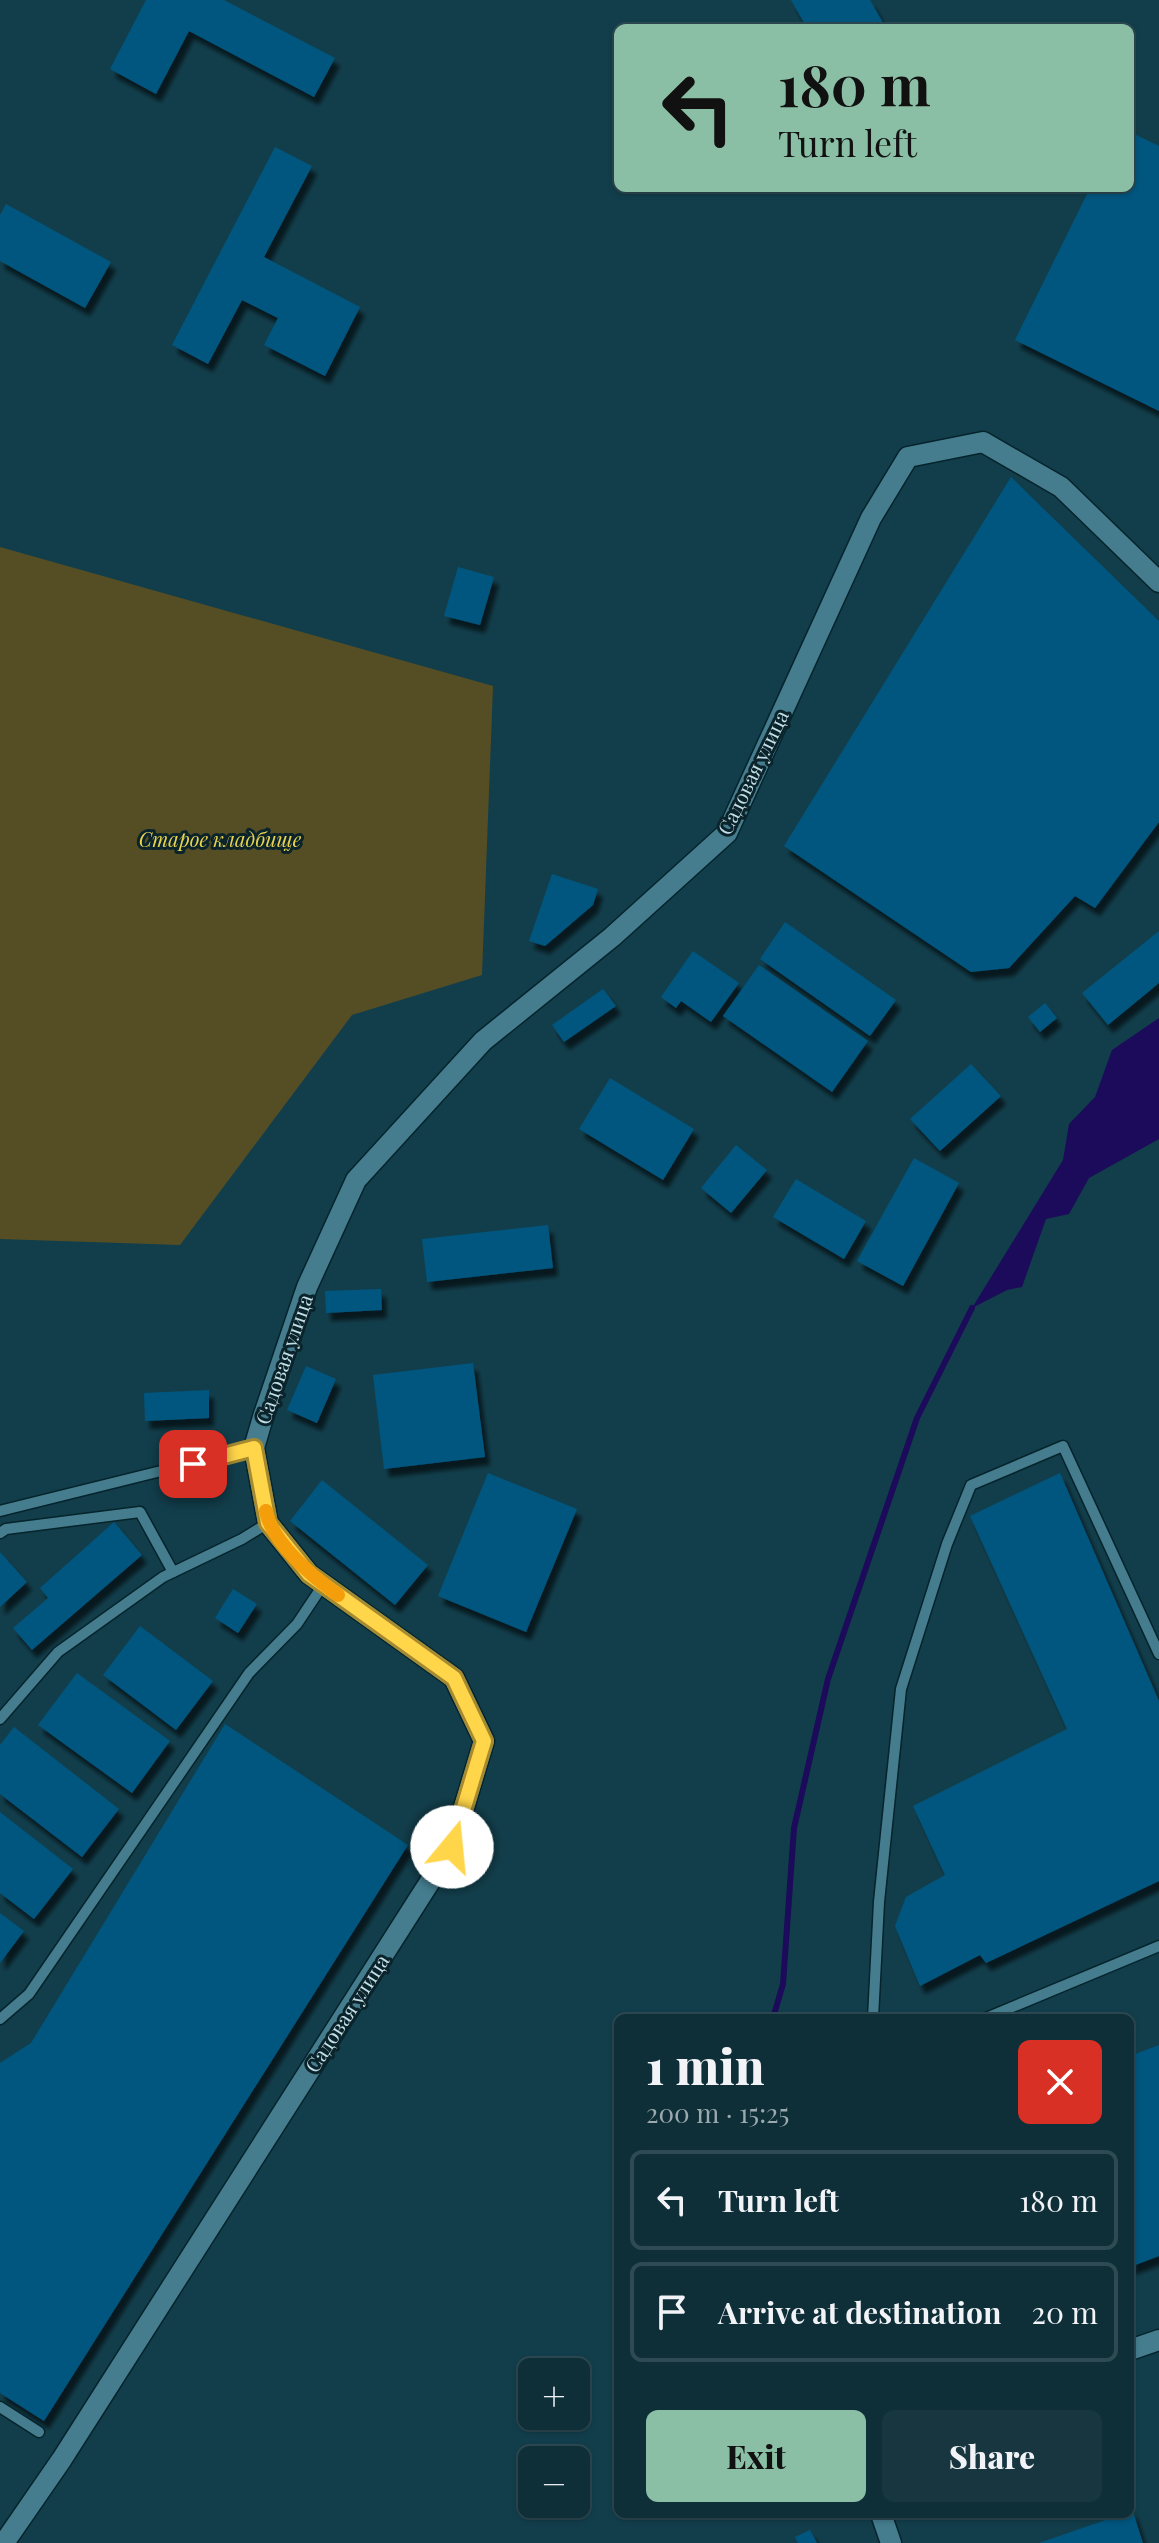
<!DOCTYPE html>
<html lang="en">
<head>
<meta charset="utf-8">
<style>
  body { margin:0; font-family:"Playfair Display",serif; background:#173640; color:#f1f3f6; height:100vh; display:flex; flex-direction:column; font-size:30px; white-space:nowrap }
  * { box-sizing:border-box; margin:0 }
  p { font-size:26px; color:#9ba8ae }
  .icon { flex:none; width:44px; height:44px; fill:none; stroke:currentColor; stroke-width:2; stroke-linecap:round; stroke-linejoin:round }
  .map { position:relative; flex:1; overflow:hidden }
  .drawer { position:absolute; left:614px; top:2014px; width:520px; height:504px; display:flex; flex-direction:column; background:#0e2e38; border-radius:12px; box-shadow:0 2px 6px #0004,0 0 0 2px #2e4a53 }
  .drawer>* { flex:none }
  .top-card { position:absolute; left:614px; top:24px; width:520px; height:168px; border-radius:12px; box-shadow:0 2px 6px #0004,0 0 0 2px #2e4a53; background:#8abfa5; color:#111; overflow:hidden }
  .controls { position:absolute; left:518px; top:2358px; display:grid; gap:16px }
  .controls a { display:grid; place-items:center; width:72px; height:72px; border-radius:12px; background:#0e2e38; box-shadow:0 2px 6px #0004,0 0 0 2px #2e4a53; font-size:40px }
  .pin { position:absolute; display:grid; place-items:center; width:68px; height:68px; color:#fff; margin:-34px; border-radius:16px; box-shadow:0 4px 12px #0006 }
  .me { position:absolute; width:88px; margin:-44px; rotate:17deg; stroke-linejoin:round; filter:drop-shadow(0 0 6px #0008) }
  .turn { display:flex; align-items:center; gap:28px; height:168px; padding:0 32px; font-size:36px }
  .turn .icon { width:104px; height:104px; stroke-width:2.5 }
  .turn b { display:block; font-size:56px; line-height:68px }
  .round { display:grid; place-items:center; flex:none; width:84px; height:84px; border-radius:12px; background:#173640 }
  .head { display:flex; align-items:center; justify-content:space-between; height:136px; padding:0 32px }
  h1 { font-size:48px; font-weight:800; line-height:60px }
  .primary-button { display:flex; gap:16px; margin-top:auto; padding:16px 32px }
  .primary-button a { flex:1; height:92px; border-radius:12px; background:#8abfa5; color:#111; font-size:32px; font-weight:800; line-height:92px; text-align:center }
  .primary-button a+a { background:#173640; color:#f1f3f6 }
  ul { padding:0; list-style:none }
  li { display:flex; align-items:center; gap:24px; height:100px; margin:0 16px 12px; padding:0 16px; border:4px solid #2e4a53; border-radius:12px }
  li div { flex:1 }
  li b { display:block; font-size:30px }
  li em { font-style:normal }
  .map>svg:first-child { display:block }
  .green { fill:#554e24 }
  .water { fill:#1b0b5a }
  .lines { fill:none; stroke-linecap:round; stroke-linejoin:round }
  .stream { stroke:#1b0b5a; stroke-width:6 }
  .building { fill:#05567f; filter:url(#shadow) }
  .lane-casing { stroke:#05242c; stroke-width:13 }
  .street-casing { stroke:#05242c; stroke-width:23 }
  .lane { stroke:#457d8e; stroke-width:10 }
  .street { stroke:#457d8e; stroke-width:20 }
  .route-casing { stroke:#a68a30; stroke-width:20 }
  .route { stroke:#ffd54a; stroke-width:14 }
  .slow { stroke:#f59e0b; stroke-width:14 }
  .labels { text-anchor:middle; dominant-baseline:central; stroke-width:6; stroke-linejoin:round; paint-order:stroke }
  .street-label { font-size:20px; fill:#c2dee7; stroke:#0b232a }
  .park-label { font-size:20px; font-style:italic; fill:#ead44d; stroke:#0b232a }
</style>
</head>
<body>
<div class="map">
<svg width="1159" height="2543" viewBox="0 0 1159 2543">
  <defs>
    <filter id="shadow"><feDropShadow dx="5" dy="8" stdDeviation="2" flood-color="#0009"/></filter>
  </defs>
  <rect width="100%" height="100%" fill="#123e4b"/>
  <path class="green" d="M 0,547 L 493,686 L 482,975 L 352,1015 L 180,1245 L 0,1239 Z"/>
  <path class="water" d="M 1159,1018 L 1159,1139 L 1089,1178 L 1069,1214 L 1046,1219 L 1022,1287 L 1007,1290 L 972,1308 L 1063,1160 L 1069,1124 L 1095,1097 L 1112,1050 Z"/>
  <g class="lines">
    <path class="stream" d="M 773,2018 L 783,1984 L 794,1828 L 828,1679 L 917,1418 L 972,1308"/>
  </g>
  <g class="building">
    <path d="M 146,0 L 224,0 L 335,58 L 314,97 L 189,31 L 156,94 L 110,69 Z"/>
    <path d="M 791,0 L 870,0 L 886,28 L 807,28 Z"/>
    <path d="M 1130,132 L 1159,146 L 1159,411 L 1015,340 L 1090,188 L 1130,188 Z"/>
    <path d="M 275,147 L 312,166 L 264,257 L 360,307 L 325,376 L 264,345 L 278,318 L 242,300 L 208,364 L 172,345 Z"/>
    <path d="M 6,204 L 111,262 L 85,308 L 0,261 L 0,215 Z"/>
    <path d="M 1011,477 L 1159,621 L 1159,822 L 1095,908 L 1075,896 L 1009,968 L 971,972 L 784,846 Z"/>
    <path d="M 458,567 L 494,577 L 480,625 L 444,616 Z"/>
    <path d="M 552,874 L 598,889 L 593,905 L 545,946 L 529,941 Z"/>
    <path d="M 785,922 L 896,1000 L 870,1036 L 760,959 Z"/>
    <path d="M 1159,931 L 1159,983 L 1108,1025 L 1082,993 Z"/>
    <path d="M 693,951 L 739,983 L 711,1022 L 681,1001 L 676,1008 L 661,997 Z"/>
    <path d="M 759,965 L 868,1041 L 832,1092 L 723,1016 Z"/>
    <path d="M 603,989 L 616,1006 L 564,1042 L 552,1025 Z"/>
    <path d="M 1045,1003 L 1057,1018 L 1040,1032 L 1028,1017 Z"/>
    <path d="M 971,1064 L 1001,1096 L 940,1151 L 910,1119 Z"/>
    <path d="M 610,1078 L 694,1129 L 663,1180 L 579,1129 Z"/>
    <path d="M 736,1145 L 767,1170 L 731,1213 L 701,1188 Z"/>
    <path d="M 914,1158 L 959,1183 L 903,1286 L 857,1261 Z"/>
    <path d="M 796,1179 L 866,1221 L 844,1259 L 773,1217 Z"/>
    <path d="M 548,1225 L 553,1268 L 427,1282 L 422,1239 Z"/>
    <path d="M 381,1289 L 382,1310 L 326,1313 L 325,1291 Z"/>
    <path d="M 473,1363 L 485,1457 L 384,1469 L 373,1375 Z"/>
    <path d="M 306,1366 L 336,1379 L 317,1423 L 287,1410 Z"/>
    <path d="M 209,1390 L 209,1418 L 145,1421 L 144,1393 Z"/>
    <path d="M 488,1473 L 577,1509 L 526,1632 L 438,1596 Z"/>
    <path d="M 1060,1473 L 1159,1701 L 1159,1881 L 986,1963 L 980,1955 L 920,1986 L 895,1926 L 906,1897 L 945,1875 L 913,1806 L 1067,1729 L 970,1516 Z"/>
    <path d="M 322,1480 L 428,1565 L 395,1605 L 290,1521 Z"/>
    <path d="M 114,1522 L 142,1555 L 32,1650 L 13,1628 L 48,1598 L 40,1588 Z"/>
    <path d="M 0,1552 L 27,1582 L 0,1607 Z"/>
    <path d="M 233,1589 L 257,1604 L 238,1633 L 215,1618 Z"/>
    <path d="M 140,1626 L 213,1681 L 176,1730 L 103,1675 Z"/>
    <path d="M 77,1673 L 170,1741 L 132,1793 L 38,1725 Z"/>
    <path d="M 225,1724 L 408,1845 L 44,2421 L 0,2393 L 0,2063 L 31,2043 Z"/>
    <path d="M 14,1727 L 119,1809 L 82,1857 L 0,1794 L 0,1745 Z"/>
    <path d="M 0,1812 L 73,1869 L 34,1919 L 0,1893 Z"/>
    <path d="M 0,1913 L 24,1931 L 0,1963 Z"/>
    <path d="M 1159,2045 L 1159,2256 L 1130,2267 L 1130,2056 Z"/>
    <path d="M 1131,2506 L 1143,2543 L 1039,2543 L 1123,2514 L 1130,2514 Z"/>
    <path d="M 810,2530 L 817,2543 L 798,2543 L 795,2537 Z"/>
  </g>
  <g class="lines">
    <defs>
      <g id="lane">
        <path d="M 0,1511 L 254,1448"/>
        <path d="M 0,1533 L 6,1529 L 140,1512 L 173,1572"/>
        <path d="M 0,1719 L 58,1652 L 163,1577 L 242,1539 L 268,1523"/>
        <path d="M 873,2018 L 879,1902 L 901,1689 L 947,1544 L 971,1485 L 1063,1446 L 1159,1654"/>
        <path d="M 986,2018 L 1159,1946"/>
        <path d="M 0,2019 L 29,1994 L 249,1673 L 297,1624 L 323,1585"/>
        <path d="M 0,2407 L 39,2432"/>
      </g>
      <g id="street">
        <path d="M 1130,2350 L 1159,2340"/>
        <path d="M 881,2514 L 891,2543"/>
        <path d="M 4,2543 L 62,2459 L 452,1847 L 484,1741 L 454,1678 L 309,1574 L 268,1523 L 254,1448 L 263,1417 L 307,1287 L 356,1180 L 483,1041 L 612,937 L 727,833 L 871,518 L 908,457 L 983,442 L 1061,487 L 1159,582"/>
      </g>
    </defs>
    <use href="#lane" class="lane-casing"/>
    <use href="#street" class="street-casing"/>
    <use href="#lane" class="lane"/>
    <use href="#street" class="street"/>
  </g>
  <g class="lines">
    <defs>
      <path id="route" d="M 193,1464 L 254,1448 L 268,1523 L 309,1574 L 454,1678 L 484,1741 L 452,1847"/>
    </defs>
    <use href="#route" class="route-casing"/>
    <use href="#route" class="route"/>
    <path class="slow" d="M 266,1511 C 272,1543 313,1577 338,1595"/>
  </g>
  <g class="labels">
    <g class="street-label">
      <text transform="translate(752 772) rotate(-64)">Садовая улица</text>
      <text transform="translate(283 1359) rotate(-71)">Садовая улица</text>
      <text transform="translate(346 2013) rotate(-57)">Садовая улица</text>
    </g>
    <g class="park-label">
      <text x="220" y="838">Старое кладбище</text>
    </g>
  </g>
</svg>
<div class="controls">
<a>+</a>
<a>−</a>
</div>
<div class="pin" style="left:193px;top:1464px;background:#d93025"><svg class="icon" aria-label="arrive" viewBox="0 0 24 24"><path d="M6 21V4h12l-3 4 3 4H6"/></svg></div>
<svg class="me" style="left:452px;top:1847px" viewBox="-20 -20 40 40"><circle r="19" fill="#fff"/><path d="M0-13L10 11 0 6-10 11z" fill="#ffd54a"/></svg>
<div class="top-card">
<div class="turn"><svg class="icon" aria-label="left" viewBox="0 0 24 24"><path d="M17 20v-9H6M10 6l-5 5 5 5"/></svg><div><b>180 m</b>Turn left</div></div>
</div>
<section class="drawer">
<div class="head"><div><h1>1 min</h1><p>200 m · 15:25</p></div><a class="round" style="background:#d93025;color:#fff"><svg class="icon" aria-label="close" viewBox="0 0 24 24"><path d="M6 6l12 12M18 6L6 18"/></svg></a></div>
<ul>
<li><svg class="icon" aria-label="left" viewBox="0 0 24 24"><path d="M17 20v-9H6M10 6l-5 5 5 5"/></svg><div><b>Turn left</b></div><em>180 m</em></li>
<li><svg class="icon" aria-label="arrive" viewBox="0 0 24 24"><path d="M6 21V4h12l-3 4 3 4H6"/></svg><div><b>Arrive at destination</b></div><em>20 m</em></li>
</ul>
<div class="primary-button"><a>Exit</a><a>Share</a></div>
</section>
</div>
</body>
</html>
